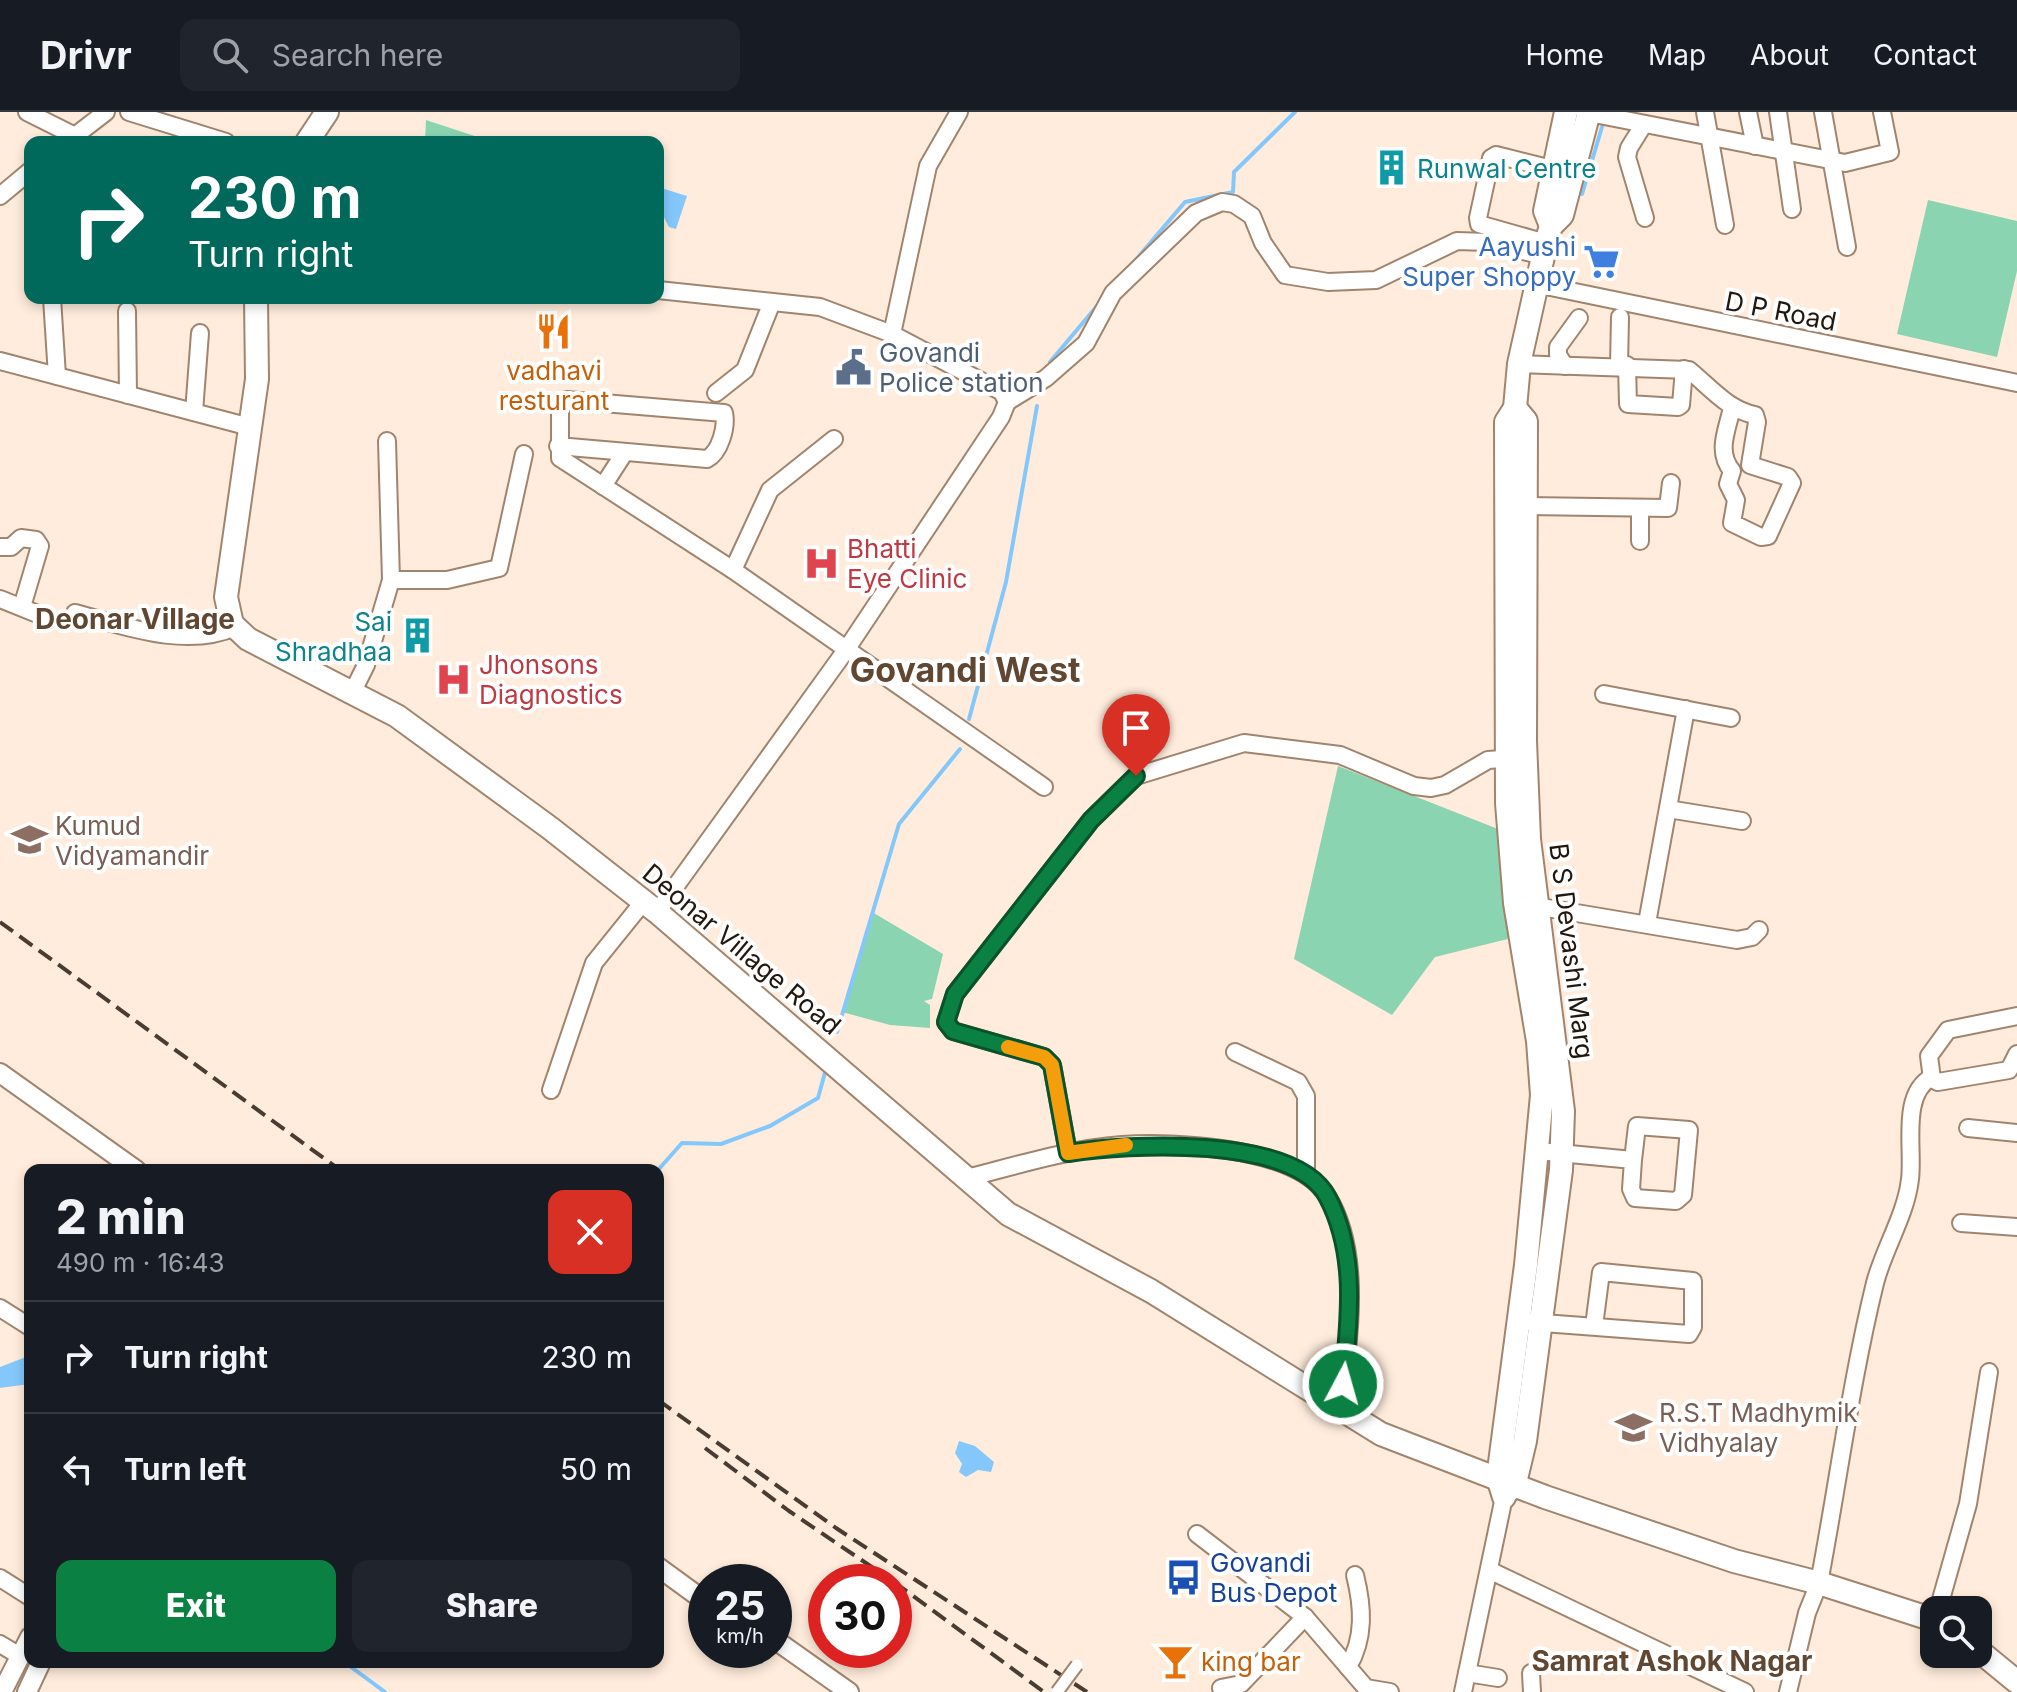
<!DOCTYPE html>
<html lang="en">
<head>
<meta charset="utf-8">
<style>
  body { margin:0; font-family:Inter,sans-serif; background:#20242c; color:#f1f3f6; height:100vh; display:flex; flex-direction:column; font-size:30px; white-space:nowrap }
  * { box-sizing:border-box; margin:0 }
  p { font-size:26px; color:#9ea1a6 }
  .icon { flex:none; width:44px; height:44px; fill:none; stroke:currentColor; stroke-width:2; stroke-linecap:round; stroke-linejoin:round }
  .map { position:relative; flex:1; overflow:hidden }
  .sheet { position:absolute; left:24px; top:1052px; width:640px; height:504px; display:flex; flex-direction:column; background:#171b24; border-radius:16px; box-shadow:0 4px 12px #0003 }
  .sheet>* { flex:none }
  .hud { position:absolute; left:24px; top:24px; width:640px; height:168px; border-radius:16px; box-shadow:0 4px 12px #0003; background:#00695c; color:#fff; overflow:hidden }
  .controls { position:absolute; left:1920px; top:1484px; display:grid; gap:16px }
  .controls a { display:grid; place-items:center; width:72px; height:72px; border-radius:16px; background:#171b24; box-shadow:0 4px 12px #0003; font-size:40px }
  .speed { position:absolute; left:688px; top:1452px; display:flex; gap:16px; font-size:40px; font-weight:700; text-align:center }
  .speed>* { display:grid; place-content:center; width:104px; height:104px; border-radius:50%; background:#171b24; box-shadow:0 4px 12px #0003; line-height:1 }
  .speed small { font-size:20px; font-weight:400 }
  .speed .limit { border:12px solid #d22; background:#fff; color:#111 }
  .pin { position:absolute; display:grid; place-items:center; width:68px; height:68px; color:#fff; margin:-82px -34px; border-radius:50% 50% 50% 0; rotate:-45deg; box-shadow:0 0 8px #0007 }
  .pin .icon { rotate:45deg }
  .me { position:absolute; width:88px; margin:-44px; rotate:6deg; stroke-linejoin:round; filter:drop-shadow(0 0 6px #0008) }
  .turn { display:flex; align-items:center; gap:28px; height:168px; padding:0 32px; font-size:36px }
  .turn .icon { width:104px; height:104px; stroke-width:2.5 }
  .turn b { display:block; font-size:56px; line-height:68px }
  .round { display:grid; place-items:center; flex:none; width:84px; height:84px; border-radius:16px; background:#20242c }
  .head { display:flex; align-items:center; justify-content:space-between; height:136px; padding:0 32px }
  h1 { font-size:48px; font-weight:800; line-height:60px }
  .action { display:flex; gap:16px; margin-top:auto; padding:16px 32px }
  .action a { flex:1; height:92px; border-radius:16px; background:#0b8043; color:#fff; font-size:32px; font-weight:800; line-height:92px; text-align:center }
  .action a+a { background:#20242c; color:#f1f3f6 }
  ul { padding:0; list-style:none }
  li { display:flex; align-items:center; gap:24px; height:112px; padding:0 32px; border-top:2px solid #363941 }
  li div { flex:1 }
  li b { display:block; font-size:30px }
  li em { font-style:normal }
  header { display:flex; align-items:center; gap:48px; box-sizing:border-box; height:112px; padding:0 40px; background:#171b24; border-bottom:2px solid #363941 }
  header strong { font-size:38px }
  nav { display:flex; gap:44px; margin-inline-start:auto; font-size:28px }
  .search { width:560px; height:72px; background:#20242c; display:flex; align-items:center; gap:20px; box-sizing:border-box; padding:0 28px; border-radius:16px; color:#9ea1a6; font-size:30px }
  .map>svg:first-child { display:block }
  .green { fill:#8bd4b1 }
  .water { fill:#84c8fb }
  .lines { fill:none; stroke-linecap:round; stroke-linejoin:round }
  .stream { stroke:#84c8fb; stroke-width:4 }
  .minor-casing { stroke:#a1846d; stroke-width:20 }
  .tertiary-casing { stroke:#a1846d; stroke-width:22 }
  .secondary-casing { stroke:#a1846d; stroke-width:26 }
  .minor { stroke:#fff; stroke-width:16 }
  .tertiary { stroke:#fff; stroke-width:18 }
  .secondary { stroke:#fff; stroke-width:22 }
  .rail { stroke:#493d33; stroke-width:4; stroke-dasharray:16 8; stroke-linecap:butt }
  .pedestrian-bridge-casing { stroke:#a1846d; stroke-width:15; stroke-linecap:butt }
  .pedestrian-bridge { stroke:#fff; stroke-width:11 }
  .route-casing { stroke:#07532c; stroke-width:20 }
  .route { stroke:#0b8043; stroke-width:14 }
  .slow { stroke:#f59e0b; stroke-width:14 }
  .labels { text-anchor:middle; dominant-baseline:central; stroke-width:8; stroke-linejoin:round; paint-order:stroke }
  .culture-label { font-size:26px; fill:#0d838f; stroke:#fff; text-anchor:start }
  .shop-label { font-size:26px; fill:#366cbe; stroke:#fff; text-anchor:end }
  .street-label { font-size:26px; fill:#22170e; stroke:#fff }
  .service-label { font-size:26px; fill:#4e5e75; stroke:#fff; text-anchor:start }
  .food-label { font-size:26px; fill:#c56008; stroke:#fff }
  .health-label { font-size:26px; fill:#be3a42; stroke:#fff; text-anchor:start }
  .education-label { font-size:26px; fill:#785e54; stroke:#fff; text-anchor:start }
  .transit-label { font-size:26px; fill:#164399; stroke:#fff; text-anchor:start }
  .neighbourhood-label { font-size:28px; font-weight:bold; fill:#614731; stroke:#fff }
  .district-label { font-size:34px; font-weight:bold; fill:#614731; stroke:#fff }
</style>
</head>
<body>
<header>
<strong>Drivr</strong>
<div class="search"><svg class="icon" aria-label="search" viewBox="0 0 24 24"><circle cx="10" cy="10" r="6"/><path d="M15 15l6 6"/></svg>Search here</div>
<nav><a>Home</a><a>Map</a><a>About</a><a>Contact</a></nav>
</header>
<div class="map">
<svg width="2017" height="1580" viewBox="0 0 2017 1580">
  <rect width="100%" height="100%" fill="#ffecdc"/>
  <g class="green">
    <path d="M 426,8 L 493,30 L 425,30 Z"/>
    <path d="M 1928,88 L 2017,109 L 2017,159 L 1997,245 L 1897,222 Z"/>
    <path d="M 1338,654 L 1498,717 L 1524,823 L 1435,845 L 1392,903 L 1294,847 Z"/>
    <path d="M 872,800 L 943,842 L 932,887 L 924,889 L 930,893 L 930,916 L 890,913 L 842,900 Z"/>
  </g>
  <g class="water">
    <path d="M 658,75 L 687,84 L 676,117 L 669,115 L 658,94 Z"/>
    <path d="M 26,1245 L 30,1245 L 30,1272 L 0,1276 L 0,1255 Z"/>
    <path d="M 959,1329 L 975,1334 L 994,1350 L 991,1360 L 978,1358 L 966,1365 L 959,1360 L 962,1352 L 955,1341 Z"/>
  </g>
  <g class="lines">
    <g class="stream">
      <path d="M 1582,82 L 1602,15"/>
      <path d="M 1134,150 L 1185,90 L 1233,80 L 1234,60 L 1295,0"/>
      <path d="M 1050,250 L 1097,194"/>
      <path d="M 969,607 L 1006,470 L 1037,294"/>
      <path d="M 837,920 L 899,712 L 960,637"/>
      <path d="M 658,1058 L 682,1031 L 721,1032 L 770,1014 L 818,986 L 826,957"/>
      <path d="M 658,1159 L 661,1166 L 658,1186"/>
      <path d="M 349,1550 L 347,1552 L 385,1580"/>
    </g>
    <defs>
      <g id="minor">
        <path d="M 27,0 L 75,24"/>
        <path d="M 129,0 L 226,30"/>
        <path d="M 1584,0 L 1845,51 L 1890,40 L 1882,0"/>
        <path d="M 1705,0 L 1725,113"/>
        <path d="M 1748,0 L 1755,34"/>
        <path d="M 1778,0 L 1792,97"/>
        <path d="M 1823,0 L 1847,135"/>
        <path d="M 1644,12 L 1629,36 L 1627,45 L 1645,106"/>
        <path d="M 67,30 L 106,0"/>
        <path d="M 0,84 L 30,59"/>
        <path d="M 1546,131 L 1479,112 L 1478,106 L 1491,46 L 1496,43 L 1552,57"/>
        <path d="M 1536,172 L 2017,271"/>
        <path d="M 658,178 L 820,195 L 892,222"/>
        <path d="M 52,186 L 57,264"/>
        <path d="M 127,199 L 128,283"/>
        <path d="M 0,249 L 250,315"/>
        <path d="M 1519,252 L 1689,258 C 1710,275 1728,298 1755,303 L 1757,310 L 1750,353 L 1788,365 L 1792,371 L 1768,424 L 1761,425 L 1732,411 L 1736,388 L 1728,372 L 1732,359 C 1716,340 1727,318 1732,296"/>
        <path d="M 1627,253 L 1628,292 L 1678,295 L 1681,293 L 1684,257"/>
        <path d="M 1565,254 L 1558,243 L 1558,235 L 1579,206"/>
        <path d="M 1619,254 L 1620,205"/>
        <path d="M 716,281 L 745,258 L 772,190"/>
        <path d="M 1007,290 L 1046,266 L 1086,231 L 1113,181 L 1196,101 L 1222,90 L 1234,92 L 1252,104 L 1263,131 L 1285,163 L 1328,170 L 1376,168 L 1457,129 L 1487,130 L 1543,144"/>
        <path d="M 194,300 L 200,221"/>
        <path d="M 387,329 L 391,468"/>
        <path d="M 558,334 L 707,347 C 720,340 727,315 724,301 L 567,288 L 560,295 L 560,346 L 733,458 L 1044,675"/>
        <path d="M 603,374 L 625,340"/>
        <path d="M 1526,394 L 1668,396 L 1671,371"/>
        <path d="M 1640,429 L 1640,397"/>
        <path d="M 0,435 L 11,435 L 21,426 L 36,428 L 40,434 L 22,495"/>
        <path d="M 733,458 L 770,378 L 834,327"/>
        <path d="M 0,487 L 40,503"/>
        <path d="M 75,501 C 124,514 187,537 235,515"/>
        <path d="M 353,579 L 366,553 L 391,468 L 447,468 L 499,456 L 524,342"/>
        <path d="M 1604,582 L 1731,606"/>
        <path d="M 1668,697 L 1742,709"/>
        <path d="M 1529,793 L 1737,828 L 1752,825 L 1759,818"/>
        <path d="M 657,800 L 846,538 L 1001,305 L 1007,290 L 1002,280 L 892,222 L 928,54 L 959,0"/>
        <path d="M 1647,811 L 1686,597"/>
        <path d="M 2017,904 L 1948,918 L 1929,944 L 1932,967 L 1938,970 L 2009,958 L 2017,942"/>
        <path d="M 1235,940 L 1298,970 L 1306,984 L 1306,1063"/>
        <path d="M 551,978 L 594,851 L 644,789"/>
        <path d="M 1968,1016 L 2017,1021"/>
        <path d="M 1538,1039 L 1633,1048 L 1631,1077 L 1635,1086 L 1676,1089 L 1683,1083 L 1689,1018 L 1637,1014 L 1633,1048"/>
        <path d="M 1068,1041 L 1052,953 L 1044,945 L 953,919 L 946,910 L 955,882 L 1091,708 L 1136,664 L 1244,631 L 1340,643 L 1414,674 L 1431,676 L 1445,673 L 1488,648 L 1516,646"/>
        <path d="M 967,1066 C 1018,1053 1069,1037 1122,1033 C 1173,1029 1297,1035 1327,1084 C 1364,1143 1347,1234 1340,1299"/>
        <path d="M 1961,1111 L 2017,1115"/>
        <path d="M 0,1196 L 30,1215"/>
        <path d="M 1530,1210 L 1689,1222 L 1693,1215 L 1693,1169 L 1601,1160 L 1594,1214"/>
        <path d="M 1197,1422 L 1305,1505 L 1366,1576 L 1390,1580"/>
        <path d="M 1491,1459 L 1745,1580"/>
        <path d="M 0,1466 L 30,1485"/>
        <path d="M 1938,1498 L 1968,1392 L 1989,1260"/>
        <path d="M 0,1532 L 20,1544"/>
        <path d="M 1348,1555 C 1365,1526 1363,1495 1355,1463"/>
        <path d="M 1467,1561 L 1498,1566"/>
        <path d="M 1531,1561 L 1532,1580"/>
        <path d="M 1221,1576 L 1241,1572 L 1305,1505"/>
        <path d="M 1463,1580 L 1504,1385"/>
        <path d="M 1788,1580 L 1807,1501 L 1819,1471 C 1838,1371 1851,1269 1875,1171 C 1884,1136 1906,1103 1910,1067 C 1914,1037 1900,982 1932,965"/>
      </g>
      <g id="tertiary">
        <path d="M 0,961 L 136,1058"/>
        <path d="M 658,1455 L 706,1490"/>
        <path d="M 774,1527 L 849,1580"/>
        <path d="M 2,1580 L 30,1525"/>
        <path d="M 27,1580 L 41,1550"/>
      </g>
      <g id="secondary">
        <path d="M 307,30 L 327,0"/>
        <path d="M 1551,114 L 1545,99 L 1566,0"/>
        <path d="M 256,186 L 257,267 L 226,485 L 232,512 L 248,527 L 397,604 L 550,716 L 657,800 L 1008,1102 L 1151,1179 L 1381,1322 L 1545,1385 L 1734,1449 L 1819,1471 L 1934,1508"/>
        <path d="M 1507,1380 L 1515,1371 L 1525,1329 L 1561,1058 L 1563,999 L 1529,727 L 1525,629 L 1526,309 L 1515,296"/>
        <path d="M 1504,1385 L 1498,1366 L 1526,1153 L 1542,983 L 1538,929 L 1515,791 L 1507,691 L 1506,310 L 1515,296 L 1519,252 L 1546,131 L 1551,114 L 1562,103 L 1589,0"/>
        <path d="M 1978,1538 L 2017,1570"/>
      </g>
    </defs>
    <use href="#minor" class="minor-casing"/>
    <use href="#tertiary" class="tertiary-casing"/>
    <use href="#secondary" class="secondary-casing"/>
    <use href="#minor" class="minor"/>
    <use href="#tertiary" class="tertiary"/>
    <use href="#secondary" class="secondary"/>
    <g class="rail">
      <path d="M 0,810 L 340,1058"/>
      <path d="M 658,1288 L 836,1416 L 1087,1580"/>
      <path d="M 705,1336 L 789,1399 L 894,1470"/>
      <path d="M 894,1470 L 1044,1580"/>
    </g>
    <defs>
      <path id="pedestrian-bridge" d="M 1057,1580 L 1077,1553"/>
    </defs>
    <use href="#pedestrian-bridge" class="pedestrian-bridge-casing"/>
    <use href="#pedestrian-bridge" class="pedestrian-bridge"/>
  </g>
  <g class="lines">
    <defs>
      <path id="route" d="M 1136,664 L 1091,708 L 955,882 L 946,910 L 953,919 L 1044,945 L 1052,953 L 1068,1041 C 1127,1032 1296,1022 1328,1086 C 1358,1144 1349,1210 1343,1272"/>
    </defs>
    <use href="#route" class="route-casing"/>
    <use href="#route" class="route"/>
    <path class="slow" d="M 1008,935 L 1044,945 L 1052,953 L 1068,1041 L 1126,1033"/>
  </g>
  <defs>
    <symbol id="building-bare" viewBox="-9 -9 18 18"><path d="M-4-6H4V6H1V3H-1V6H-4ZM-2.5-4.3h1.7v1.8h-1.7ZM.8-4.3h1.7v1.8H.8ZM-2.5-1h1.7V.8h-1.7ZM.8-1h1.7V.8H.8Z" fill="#0f9aa8" stroke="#fff" stroke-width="2.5" paint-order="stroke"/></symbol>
    <symbol id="supermarket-bare" viewBox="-9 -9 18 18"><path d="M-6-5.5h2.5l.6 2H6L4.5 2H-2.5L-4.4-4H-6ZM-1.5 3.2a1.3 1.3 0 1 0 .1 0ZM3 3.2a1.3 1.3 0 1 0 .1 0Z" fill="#3f7fe0" stroke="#fff" stroke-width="2.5" paint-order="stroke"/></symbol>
    <symbol id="restaurant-bare" viewBox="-9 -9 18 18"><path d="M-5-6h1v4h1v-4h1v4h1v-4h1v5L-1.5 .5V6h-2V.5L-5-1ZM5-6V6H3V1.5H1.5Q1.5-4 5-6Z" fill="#e8710a" stroke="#fff" stroke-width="2.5" paint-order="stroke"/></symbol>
    <symbol id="civic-bare" viewBox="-9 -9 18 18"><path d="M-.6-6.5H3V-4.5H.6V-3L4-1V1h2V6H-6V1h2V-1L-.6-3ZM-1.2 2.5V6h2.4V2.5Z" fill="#5c6f8a" stroke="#fff" stroke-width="2.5" paint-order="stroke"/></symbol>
    <symbol id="hospital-bare" viewBox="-9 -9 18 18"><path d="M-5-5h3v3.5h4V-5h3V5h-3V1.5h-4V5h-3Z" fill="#e0444e" stroke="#fff" stroke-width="2.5" paint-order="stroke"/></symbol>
    <symbol id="school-bare" viewBox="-9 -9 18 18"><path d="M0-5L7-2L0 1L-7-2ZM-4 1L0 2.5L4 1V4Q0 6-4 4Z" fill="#8d6e63" stroke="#fff" stroke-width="2.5" paint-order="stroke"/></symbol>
    <symbol id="bus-bare" viewBox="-9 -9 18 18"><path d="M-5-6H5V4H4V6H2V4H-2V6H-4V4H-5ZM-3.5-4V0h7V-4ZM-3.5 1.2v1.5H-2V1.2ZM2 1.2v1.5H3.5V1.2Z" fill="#1a4fb4" stroke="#fff" stroke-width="2.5" paint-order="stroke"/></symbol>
    <symbol id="bar-bare" viewBox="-9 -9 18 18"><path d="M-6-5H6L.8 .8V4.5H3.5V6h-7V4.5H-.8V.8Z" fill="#e8710a" stroke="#fff" stroke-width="2.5" paint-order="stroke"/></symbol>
  </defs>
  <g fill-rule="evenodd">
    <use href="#building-bare" x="1366" y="30" width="51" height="51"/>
    <use href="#supermarket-bare" x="1576" y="124" width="51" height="51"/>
    <use href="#restaurant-bare" x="528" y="194" width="51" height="51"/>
    <use href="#civic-bare" x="828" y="230" width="51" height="51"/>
    <use href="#hospital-bare" x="796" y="426" width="51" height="51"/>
    <use href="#building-bare" x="392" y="498" width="51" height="51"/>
    <use href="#hospital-bare" x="428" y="542" width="51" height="51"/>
    <use href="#school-bare" x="4" y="702" width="51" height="51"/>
    <use href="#school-bare" x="1608" y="1290" width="51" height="51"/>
    <use href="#bus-bare" x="1158" y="1440" width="51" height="51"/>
    <use href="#bar-bare" x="1150" y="1524" width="51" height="51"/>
  </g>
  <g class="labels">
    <g class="culture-label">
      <text x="1417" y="56">Runwal Centre</text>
      <text x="392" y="509" text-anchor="end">Sai<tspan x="392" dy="30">Shradhaa</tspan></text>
    </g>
    <g class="shop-label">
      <text x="1576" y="134">Aayushi<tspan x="1576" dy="30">Super Shoppy</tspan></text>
    </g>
    <g class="street-label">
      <text transform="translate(1781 199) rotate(11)">D P Road</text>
      <text transform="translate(742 837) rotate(40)">Deonar Village Road</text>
      <text transform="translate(1572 839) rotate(83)">B S Devashi Marg</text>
    </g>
    <g class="service-label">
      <text x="879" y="240">Govandi<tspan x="879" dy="30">Police station</tspan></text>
    </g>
    <g class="food-label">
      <text x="554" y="258">vadhavi<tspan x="554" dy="30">resturant</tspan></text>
      <text x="1201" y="1549" text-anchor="start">king bar</text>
    </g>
    <g class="health-label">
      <text x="847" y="436">Bhatti<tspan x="847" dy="30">Eye Clinic</tspan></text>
      <text x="479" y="552">Jhonsons<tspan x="479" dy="30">Diagnostics</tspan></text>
    </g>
    <g class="education-label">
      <text x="55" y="713">Kumud<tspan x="55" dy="30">Vidyamandir</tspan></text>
      <text x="1659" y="1300">R.S.T Madhymik<tspan x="1659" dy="30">Vidhyalay</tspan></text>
    </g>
    <g class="transit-label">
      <text x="1210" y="1450">Govandi<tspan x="1210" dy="30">Bus Depot</tspan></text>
    </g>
    <g class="neighbourhood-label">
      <text x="135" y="507">Deonar Village</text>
      <text x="1672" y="1549">Samrat Ashok Nagar</text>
    </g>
    <g class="district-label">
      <text x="965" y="557">Govandi West</text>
    </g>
  </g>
</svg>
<div class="controls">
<a><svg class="icon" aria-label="search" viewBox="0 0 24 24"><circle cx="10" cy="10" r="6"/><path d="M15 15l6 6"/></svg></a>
</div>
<div class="speed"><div>25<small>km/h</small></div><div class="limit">30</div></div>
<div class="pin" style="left:1136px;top:664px;background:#d93025"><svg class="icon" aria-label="arrive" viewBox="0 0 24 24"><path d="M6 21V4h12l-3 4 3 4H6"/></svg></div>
<svg class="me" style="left:1343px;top:1272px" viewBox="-20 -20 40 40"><circle r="17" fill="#0b8043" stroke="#fff" stroke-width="3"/><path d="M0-11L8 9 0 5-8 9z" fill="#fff"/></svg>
<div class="hud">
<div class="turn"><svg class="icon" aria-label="right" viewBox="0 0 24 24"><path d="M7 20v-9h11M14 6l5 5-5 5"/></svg><div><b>230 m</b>Turn right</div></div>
</div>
<section class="sheet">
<div class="head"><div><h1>2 min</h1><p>490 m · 16:43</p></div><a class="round" style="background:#d93025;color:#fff"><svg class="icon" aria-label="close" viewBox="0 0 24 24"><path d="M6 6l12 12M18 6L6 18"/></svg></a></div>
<ul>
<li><svg class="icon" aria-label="right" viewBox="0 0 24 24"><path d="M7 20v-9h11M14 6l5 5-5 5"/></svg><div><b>Turn right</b></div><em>230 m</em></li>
<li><svg class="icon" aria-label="left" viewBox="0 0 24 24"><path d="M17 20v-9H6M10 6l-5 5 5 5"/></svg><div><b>Turn left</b></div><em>50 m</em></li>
</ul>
<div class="action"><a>Exit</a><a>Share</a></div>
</section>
</div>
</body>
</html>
